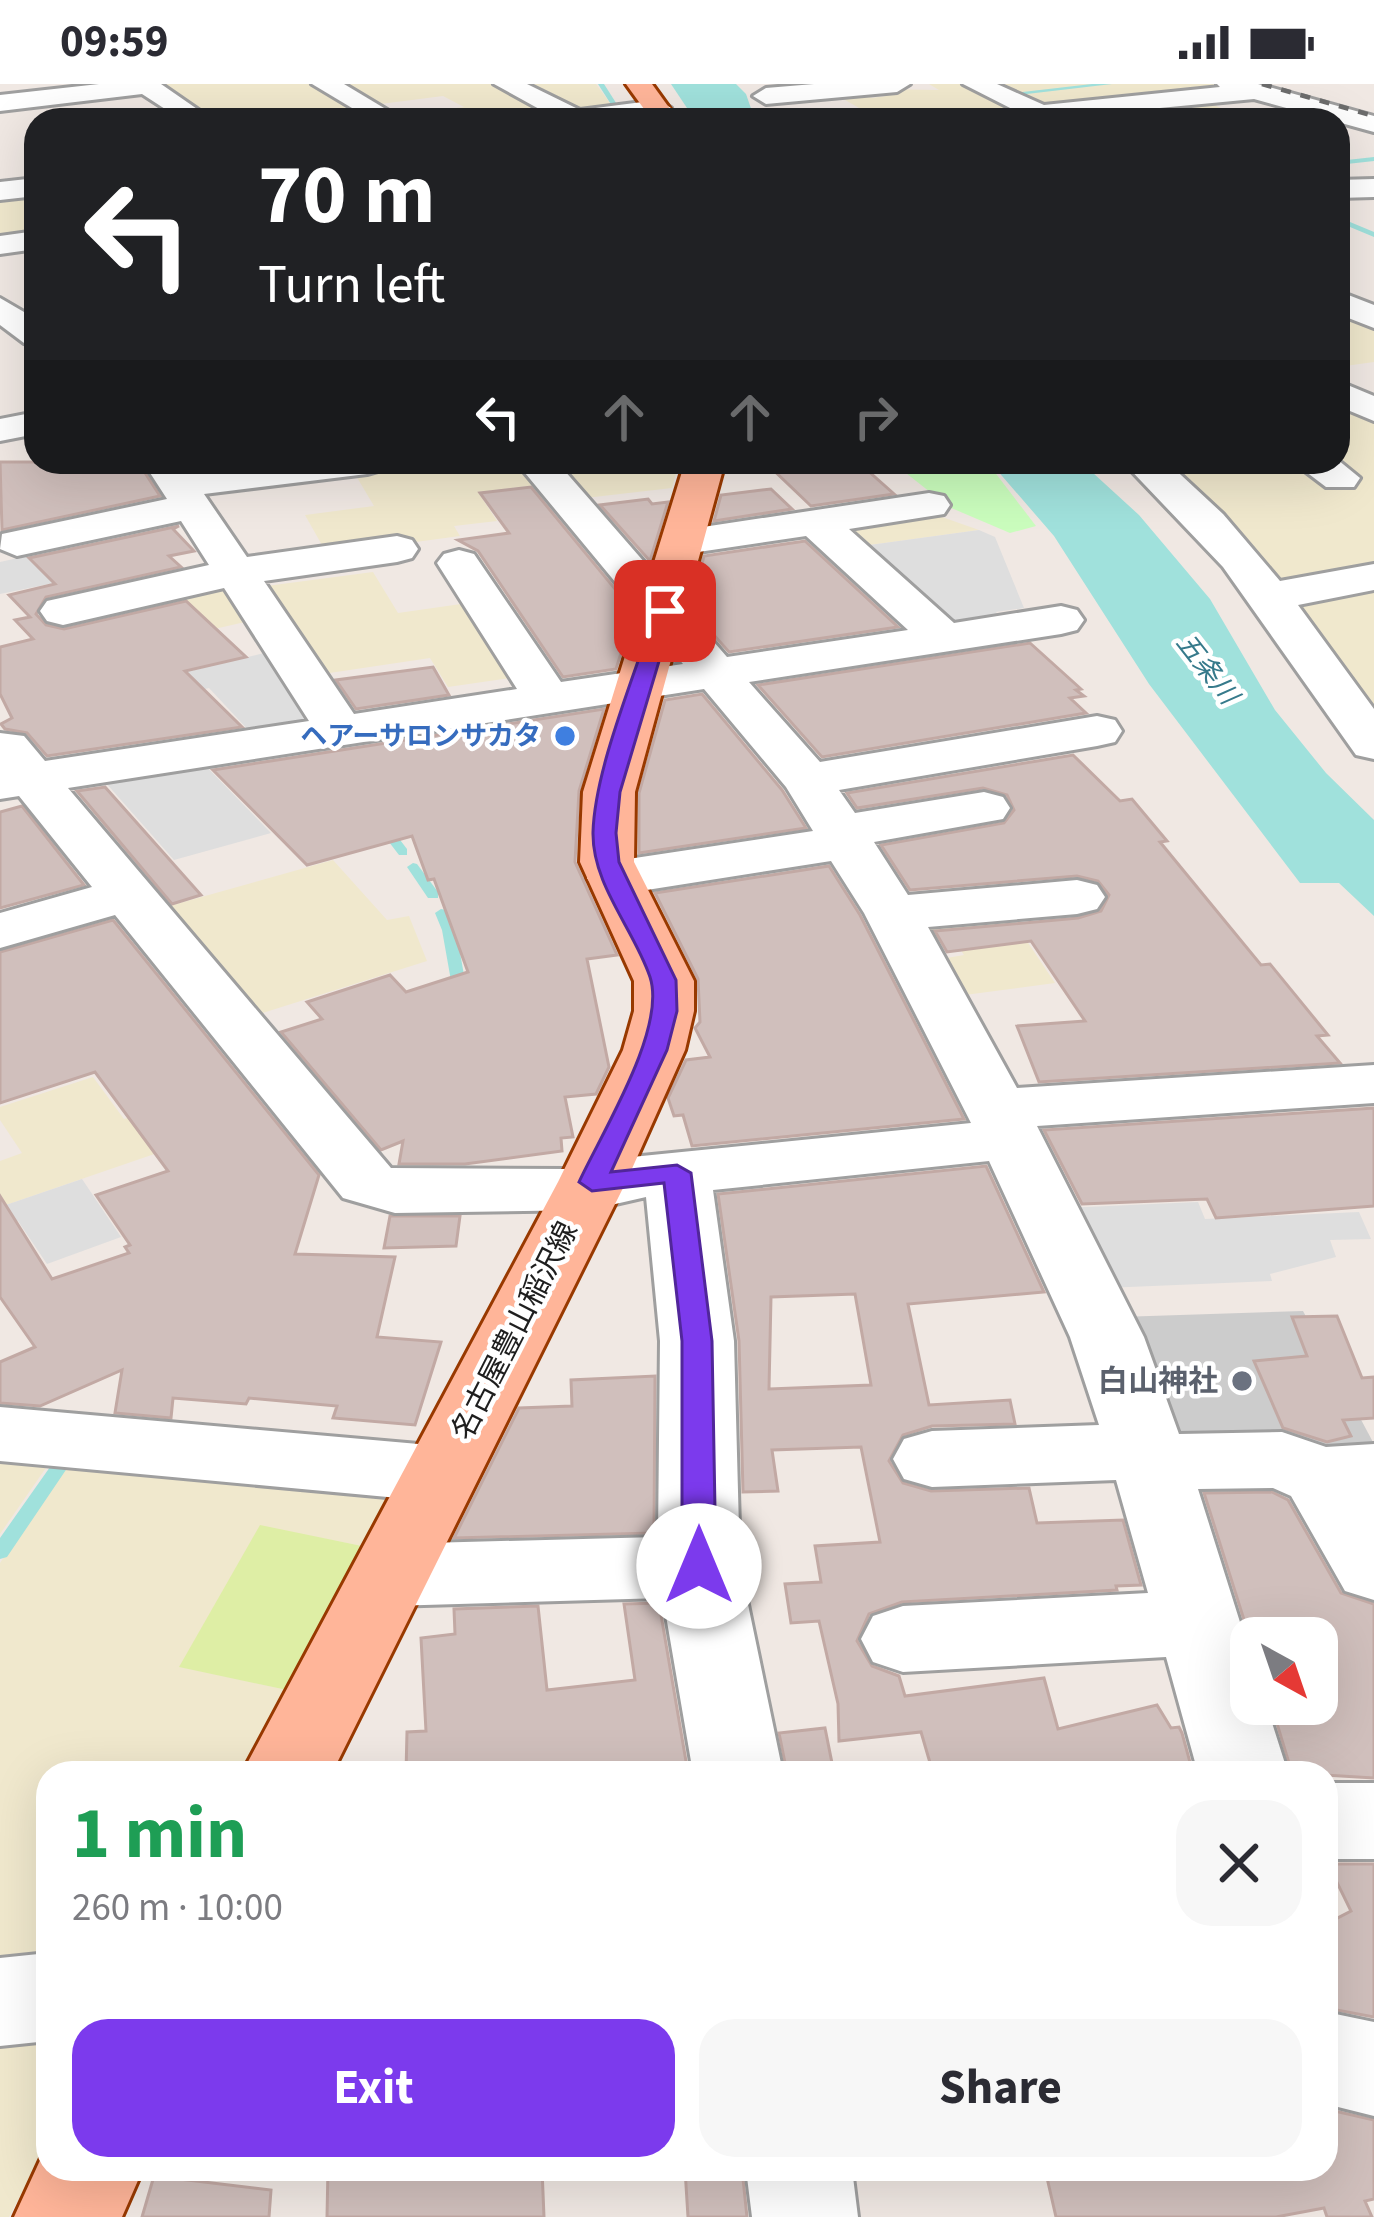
<!DOCTYPE html>
<html lang="en">
<head>
<meta charset="utf-8">
<style>
  body { margin:0; font-family:"Source Sans 3","Noto Sans JP",sans-serif; background:#f7f7f7; color:#2b2b33; height:100vh; display:flex; flex-direction:column; font-size:45px; white-space:nowrap }
  * { box-sizing:border-box; margin:0 }
  p { font-size:39px; color:#7c7c81 }
  .icon { flex:none; width:66px; height:66px; fill:none; stroke:currentColor; stroke-width:2; stroke-linecap:round; stroke-linejoin:round }
  .map { position:relative; flex:1; overflow:hidden }
  .side { position:absolute; left:36px; top:1677px; width:1302px; height:420px; display:flex; flex-direction:column; background:#fff; border-radius:36px; box-shadow:0 12px 48px #0002 }
  .side>* { flex:none }
  .guide { position:absolute; left:24px; top:24px; width:1326px; height:366px; border-radius:36px; box-shadow:0 12px 48px #0002; background:#202124; color:#fff; overflow:hidden }
  .needle { width:78px; rotate:140deg }
  .controls { position:absolute; left:1230px; top:1533px; display:grid; gap:24px }
  .controls a { display:grid; place-items:center; width:108px; height:108px; border-radius:24px; background:#fff; box-shadow:0 12px 48px #0002; font-size:60px }
  .pin { position:absolute; display:grid; place-items:center; width:102px; height:102px; color:#fff; margin:-51px; border-radius:24px; box-shadow:0 6px 18px #0006 }
  .me { position:absolute; width:132px; margin:-66px; rotate:0deg; stroke-linejoin:round; filter:drop-shadow(0 0 9px #0008) }
  .turn { display:flex; align-items:center; gap:42px; height:252px; padding:0 36px; font-size:54px }
  .turn .icon { width:156px; height:156px; stroke-width:2.5 }
  .turn b { display:block; font-size:84px; line-height:102px }
  .lanes { display:flex; align-items:center; height:114px; padding:0 36px; background:#0003; justify-content:center; gap:60px; direction:ltr }
  .lanes .off { opacity:.35 }
  .round { display:grid; place-items:center; flex:none; width:126px; height:126px; border-radius:36px; background:#f7f7f7 }
  .head { display:flex; align-items:center; justify-content:space-between; height:204px; padding:0 36px }
  h1 { font-size:72px; font-weight:700; line-height:90px; color:#1e9e55 }
  .cta { display:flex; gap:24px; margin-top:auto; padding:24px 36px }
  .cta a { flex:1; height:138px; border-radius:36px; background:#7c3aed; color:#fff; font-size:48px; font-weight:700; line-height:138px; text-align:center }
  .cta a+a { background:#f7f7f7; color:#2b2b33 }
  .status { display:flex; justify-content:space-between; align-items:center; height:84px; padding:0 60px; background:#fff; direction:ltr }
  .status svg { height:33px; fill:currentColor }
  .map>svg:first-child { display:block }
  .religious { fill:#ccc }
  .farmland { fill:#f0e8cd }
  .grass { fill:#deeea5 }
  .park { fill:#cafdbd }
  .parking { fill:#dedede }
  .water { fill:#a0e1dc }
  .lines { fill:none; stroke-linecap:round; stroke-linejoin:round }
  .stream { fill:#a0e1dc; fill-rule:evenodd }
  .building { fill:#d0bfbc; stroke:#c2a9a4; stroke-width:3; fill-rule:evenodd }
  .minor-casing { stroke:#9f9f9f; stroke-width:6 }
  .major-casing { stroke:#983900; stroke-width:6 }
  .minor { fill:#fff; fill-rule:evenodd }
  .major { fill:#ffb599; fill-rule:evenodd }
  .rail { stroke:#6c6c6c; stroke-width:4.5; stroke-dasharray:10 10; stroke-linecap:butt }
  .route { fill:#7c3aed; stroke:#51269a; stroke-width:3 }
  .shop-dot { fill:#3f7fe0; stroke:#fff; stroke-width:4.5 }
  .worship-dot { fill:#6b7280; stroke:#fff; stroke-width:4.5 }
  .labels { text-anchor:middle; dominant-baseline:central; stroke-width:9; stroke-linejoin:round; paint-order:stroke }
  .far-water-label { font-size:27px; font-style:italic; fill:#367a8b; stroke:#fff }
  .far-shop-label { font-size:27px; font-weight:bold; fill:#366cbe; stroke:#fff; text-anchor:end }
  .street-label { font-size:30px; fill:#1e1e1e; stroke:#fff }
  .worship-label { font-size:30px; font-weight:bold; fill:#5b616d; stroke:#fff; text-anchor:end }
</style>
</head>
<body>
<div class="status"><b>09:59</b><svg viewBox="0 0 49 12"><path d="M0 12V9h3v3zM5 12V6h3v6zM10 12V3h3v9zM15 12V0h3v12zM26 1h20v11H26zM47 4h2v5h-2z"/></svg></div>
<div class="map">
<svg width="1374" height="2133" viewBox="0 0 1374 2133">
  <rect width="100%" height="100%" fill="#f0e8e3"/>
  <path class="religious" d="M 1303,1227 L 1374,1360 L 1374,1377 L 1177,1367 L 1119,1233 Z"/>
  <g class="farmland">
    <path d="M 156,0 L 315,0 L 378,36 L 213,36 Z"/>
    <path d="M 336,0 L 501,0 L 562,33 L 401,36 L 394,32 L 464,23 L 443,12 L 373,21 Z"/>
    <path d="M 514,0 L 596,0 L 615,26 L 584,30 Z"/>
    <path d="M 929,0 L 967,0 L 1022,24 L 988,28 L 1002,36 L 789,36 L 785,31 L 859,24 L 833,9 L 856,6 L 872,14 L 886,12 L 872,5 L 939,6 Z"/>
    <path d="M 985,0 L 1221,0 L 1241,6 L 1051,26 Z"/>
    <path d="M 1200,15 L 1242,33 L 1312,26 L 1339,34 L 1193,36 L 1153,20 Z"/>
    <path d="M 36,106 L 36,154 L 0,159 L 0,110 Z"/>
    <path d="M 1338,223 L 1374,240 L 1374,278 L 1338,283 Z"/>
    <path d="M 1338,312 L 1374,331 L 1374,486 L 1291,502 L 1261,496 L 1152,378 L 1338,378 Z"/>
    <path d="M 411,378 L 518,378 L 536,401 L 478,408 L 497,437 L 454,442 L 460,452 L 327,470 L 305,431 L 374,422 L 352,385 Z"/>
    <path d="M 554,378 L 679,378 L 672,404 L 585,414 Z"/>
    <path d="M 922,426 L 979,446 L 855,463 L 843,437 Z"/>
    <path d="M 373,488 L 398,529 L 475,518 L 523,592 L 448,603 L 430,574 L 316,591 L 259,503 Z"/>
    <path d="M 220,499 L 245,538 L 175,554 L 134,516 Z"/>
    <path d="M 1374,501 L 1374,641 L 1293,517 Z"/>
    <path d="M 333,776 L 387,836 L 409,832 L 427,877 L 247,934 L 155,826 Z"/>
    <path d="M 1004,823 L 1055,899 L 957,912 L 935,876 L 964,871 L 954,856 L 926,860 L 911,835 Z"/>
    <path d="M 93,993 L 124,1035 L 142,1030 L 169,1065 L 0,1123 L 0,1077 L 22,1069 L 0,1036 L 0,1023 Z"/>
    <path d="M 0,1376 L 50,1378 L 0,1450 Z"/>
    <path d="M 69,1377 L 389,1409 L 362,1462 L 260,1442 L 181,1583 L 287,1606 L 244,1689 L 48,1689 L 48,1896 L 0,1901 L 0,1479 Z"/>
    <path d="M 48,1933 L 48,2059 L 9,2133 L 0,2133 L 0,1938 Z"/>
  </g>
  <path class="grass" d="M 260,1441 L 362,1462 L 287,1606 L 179,1583 Z"/>
  <path class="park" d="M 892,378 L 987,378 L 1036,442 L 1010,449 L 949,423 Z"/>
  <g class="parking">
    <path d="M 979,446 L 995,453 L 1024,524 L 996,528 L 1003,537 L 952,544 L 855,463 Z"/>
    <path d="M 27,472 L 54,499 L 0,510 L 0,478 Z"/>
    <path d="M 264,569 L 307,637 L 297,642 L 251,649 L 209,604 L 103,630 L 87,612 Z"/>
    <path d="M 199,675 L 271,749 L 174,776 L 98,690 Z"/>
    <path d="M 82,1095 L 121,1153 L 47,1180 L 18,1137 L 0,1142 L 0,1123 Z"/>
    <path d="M 1198,1118 L 1205,1135 L 1359,1128 L 1371,1155 L 1330,1156 L 1336,1173 L 1270,1190 L 1272,1197 L 1105,1204 L 1064,1124 Z"/>
  </g>
  <g class="water">
    <path d="M 671,0 L 736,0 L 746,10 L 755,36 L 695,36 Z"/>
    <path d="M 990,378 L 1081,378 L 1139,431 L 1210,515 L 1275,626 L 1326,689 L 1374,736 L 1374,832 L 1339,799 L 1300,799 L 1149,600 L 1054,452 Z"/>
  </g>
  <g class="lines">
    <g class="stream">
      <path d="M 598,0 L 604,0 L 618,22 L 635,22 L 614,25 Z"/>
      <path d="M 1092,0 L 1112,0 L 1009,12 L 1006,10 Z"/>
      <path d="M 1308,24 L 1306,27 L 1202,36 L 1205,34 Z"/>
      <path d="M 1374,73 L 1374,77 L 1338,81 L 1338,77 Z"/>
      <path d="M 1338,133 L 1374,148 L 1374,153 L 1338,138 Z"/>
      <path d="M 383,738 L 387,739 L 407,765 L 407,771 L 399,771 L 379,745 L 379,739 Z"/>
      <path d="M 413,779 L 417,780 L 438,808 L 438,814 L 428,814 L 407,783 Z"/>
      <path d="M 441,825 L 446,826 L 456,846 L 467,908 L 460,912 L 453,908 L 442,846 L 435,829 Z"/>
      <path d="M 68,1364 L 74,1366 L 77,1370 L 74,1374 L 7,1473 L 0,1475 L 0,1454 L 62,1366 Z"/>
    </g>
  </g>
  <g class="building">
    <path d="M 0,378 L 138,378 L 160,412 L 2,446 Z"/>
    <path d="M 765,378 L 858,378 L 894,410 L 811,422 Z"/>
    <path d="M 531,403 L 634,528 L 616,585 L 563,593 L 478,467 L 458,456 L 509,449 L 480,409 Z"/>
    <path d="M 771,405 L 792,425 L 714,437 L 721,411 Z"/>
    <path d="M 648,415 L 652,420 L 668,418 L 650,477 L 600,421 Z"/>
    <path d="M 179,442 L 173,445 L 194,467 L 169,472 L 181,483 L 46,513 L 36,530 L 46,541 L 64,545 L 186,517 L 246,573 L 185,587 L 242,643 L 47,672 L 27,649 L 5,645 L 1,640 L 12,634 L 0,610 L 0,563 L 33,555 L 15,536 L 30,533 L 9,511 L 55,500 L 29,474 Z"/>
    <path d="M 805,457 L 898,543 L 729,568 L 690,524 L 704,472 Z"/>
    <path d="M 1030,559 L 1081,605 L 1076,606 L 1084,612 L 1070,614 L 1086,629 L 822,673 L 758,601 Z"/>
    <path d="M 433,583 L 449,611 L 356,625 L 336,596 Z"/>
    <path d="M 702,610 L 782,706 L 806,744 L 639,769 L 639,709 L 665,616 Z"/>
    <path d="M 604,625 L 579,707 L 575,778 L 617,871 L 587,875 L 609,983 L 596,1010 L 565,1013 L 573,1053 L 561,1054 L 562,1067 L 465,1080 L 399,1080 L 403,1057 L 381,1066 L 281,948 L 322,935 L 307,918 L 390,891 L 406,908 L 468,888 L 434,795 L 428,796 L 412,752 L 307,781 L 213,686 Z"/>
    <path d="M 1073,671 L 1120,717 L 1132,715 L 1167,757 L 1160,758 L 1261,881 L 1270,880 L 1328,951 L 1317,952 L 1340,979 L 1039,998 L 1017,942 L 1085,937 L 1031,857 L 947,868 L 935,847 L 1078,834 L 1101,827 L 1109,811 L 1098,797 L 1077,792 L 910,806 L 881,761 L 1004,739 L 1014,726 L 1007,711 L 983,704 L 857,724 L 847,709 Z"/>
    <path d="M 105,703 L 201,811 L 172,820 L 77,707 Z"/>
    <path d="M 22,722 L 84,801 L 0,824 L 0,728 Z"/>
    <path d="M 829,782 L 860,831 L 964,1035 L 692,1062 L 683,1031 L 674,1032 L 668,1014 L 686,976 L 710,973 L 695,944 L 700,938 L 698,895 L 655,809 Z"/>
    <path d="M 113,836 L 319,1091 L 295,1170 L 395,1173 L 377,1253 L 441,1258 L 415,1341 L 333,1334 L 337,1322 L 249,1314 L 246,1320 L 173,1314 L 171,1334 L 115,1329 L 122,1286 L 40,1322 L 0,1319 L 0,1278 L 35,1263 L 0,1213 L 0,1112 L 52,1195 L 129,1169 L 125,1163 L 130,1161 L 96,1111 L 168,1087 L 95,988 L 0,1019 L 0,868 Z"/>
    <path d="M 1374,1024 L 1374,1122 L 1216,1134 L 1207,1115 L 1082,1120 L 1044,1046 Z"/>
    <path d="M 986,1082 L 1044,1208 L 908,1220 L 929,1321 L 1010,1316 L 1015,1340 L 932,1342 L 903,1351 L 889,1377 L 903,1399 L 931,1407 L 1029,1404 L 1037,1439 L 1123,1436 L 1141,1501 L 1116,1502 L 1117,1506 L 902,1518 L 869,1530 L 857,1557 L 872,1582 L 899,1592 L 905,1612 L 1044,1594 L 1058,1645 L 1157,1621 L 1171,1644 L 1179,1643 L 1182,1649 L 1193,1689 L 933,1689 L 921,1648 L 839,1657 L 838,1620 L 819,1537 L 791,1539 L 785,1500 L 821,1498 L 815,1462 L 880,1458 L 861,1363 L 772,1366 L 778,1407 L 743,1408 L 739,1257 L 718,1110 ZM 855,1210 L 871,1301 L 769,1305 L 771,1213 Z"/>
    <path d="M 390,1132 L 460,1132 L 456,1162 L 384,1164 Z"/>
    <path d="M 1337,1232 L 1362,1294 L 1374,1293 L 1374,1334 L 1343,1336 L 1351,1352 L 1327,1358 L 1283,1344 L 1254,1277 L 1307,1272 L 1292,1233 Z"/>
    <path d="M 655,1292 L 654,1449 L 454,1454 L 519,1324 L 572,1322 L 571,1296 Z"/>
    <path d="M 1272,1408 L 1288,1416 L 1341,1509 L 1374,1520 L 1374,1694 L 1292,1689 L 1271,1620 L 1317,1620 L 1317,1554 L 1251,1554 L 1251,1558 L 1204,1409 Z"/>
    <path d="M 659,1519 L 688,1689 L 406,1689 L 407,1648 L 426,1647 L 421,1554 L 455,1550 L 454,1525 L 538,1522 L 547,1606 L 635,1596 L 624,1520 Z"/>
    <path d="M 825,1644 L 834,1689 L 787,1689 L 779,1649 Z"/>
    <path d="M 1328,1780 L 1374,1780 L 1374,1933 L 1326,1924 L 1326,1840 L 1351,1827 Z"/>
    <path d="M 1326,2025 L 1374,2036 L 1374,2115 L 1365,2117 L 1372,2133 L 1327,2133 L 1324,2124 L 1276,2133 L 1056,2133 L 1045,2085 L 1326,2085 Z"/>
    <path d="M 328,2085 L 542,2085 L 544,2133 L 327,2133 Z"/>
    <path d="M 685,2085 L 742,2085 L 747,2133 L 688,2133 Z"/>
    <path d="M 154,2092 L 271,2106 L 269,2133 L 142,2133 Z"/>
  </g>
  <g class="lines">
    <defs>
      <g id="minor">
        <path d="M 99,0 L 161,0 L 213,36 L 182,36 L 142,10 L 0,27 L 0,11 Z"/>
        <path d="M 312,0 L 344,0 L 404,36 L 372,36 Z"/>
        <path d="M 494,0 L 527,0 L 580,26 L 658,16 L 671,24 L 667,30 L 624,36 L 547,36 L 550,31 Z"/>
        <path d="M 814,0 L 910,0 L 897,8 L 766,20 L 753,12 L 766,4 Z"/>
        <path d="M 963,0 L 997,0 L 1044,21 L 1220,3 L 1217,0 L 1258,0 L 1374,32 L 1374,48 L 1254,15 L 1034,36 Z"/>
        <path d="M 36,94 L 36,112 L 0,116 L 0,98 Z"/>
        <path d="M 1374,95 L 1374,113 L 1338,114 L 1338,96 Z"/>
        <path d="M 36,147 L 36,165 L 0,170 L 0,152 Z"/>
        <path d="M 1338,207 L 1374,221 L 1374,244 L 1338,230 Z"/>
        <path d="M 0,214 L 36,235 L 36,262 L 24,259 L 0,241 Z"/>
        <path d="M 1338,297 L 1374,312 L 1374,337 L 1338,322 Z"/>
        <path d="M 36,328 L 36,350 L 0,357 L 0,335 Z"/>
        <path d="M 1338,376 L 1360,394 L 1354,403 L 1326,403 L 1293,378 Z"/>
        <path d="M 143,378 L 183,378 L 189,388 L 269,378 L 387,378 L 381,386 L 367,390 L 204,410 L 247,473 L 397,452 L 412,456 L 418,465 L 412,474 L 397,478 L 264,497 L 354,630 L 517,605 L 437,479 L 444,470 L 459,466 L 474,470 L 561,598 L 683,580 L 516,378 L 557,378 L 727,573 L 908,546 L 806,452 L 685,470 L 670,466 L 664,457 L 670,448 L 929,409 L 944,412 L 950,421 L 944,430 L 849,445 L 954,539 L 1061,522 L 1077,526 L 1084,536 L 1077,546 L 1061,550 L 749,598 L 820,678 L 1097,632 L 1115,636 L 1122,647 L 1115,658 L 1097,662 L 839,706 L 855,729 L 984,708 L 1003,713 L 1010,724 L 1003,735 L 874,758 L 908,811 L 1077,796 L 1097,801 L 1105,813 L 1097,825 L 1077,830 L 928,843 L 1017,1004 L 1374,981 L 1374,1019 L 1037,1042 L 1144,1253 L 1179,1350 L 1282,1348 L 1326,1363 L 1374,1360 L 1374,1516 L 1345,1507 L 1291,1412 L 1273,1404 L 1198,1405 L 1251,1573 L 1251,1620 L 1266,1620 L 1288,1689 L 1198,1689 L 1166,1573 L 903,1588 L 873,1578 L 861,1555 L 873,1532 L 903,1522 L 1148,1509 L 1116,1396 L 932,1403 L 904,1395 L 893,1375 L 904,1355 L 932,1347 L 1099,1341 L 1070,1253 L 989,1077 L 713,1106 L 734,1257 L 740,1482 L 783,1689 L 693,1689 L 663,1514 L 390,1522 L 361,1513 L 349,1491 L 361,1469 L 390,1460 L 658,1453 L 660,1257 L 646,1113 L 589,1126 L 395,1129 L 343,1114 L 115,831 L 0,864 L 0,829 L 92,803 L 19,712 L 0,715 L 0,649 L 24,652 L 45,677 L 309,637 L 224,504 L 63,541 L 47,537 L 40,527 L 47,517 L 209,481 L 181,437 L 17,472 L 0,465 L 2,450 L 167,415 ZM 704,605 L 786,703 L 813,747 L 615,777 L 595,782 L 587,794 L 595,806 L 615,811 L 831,777 L 864,829 L 971,1039 L 592,1077 L 567,1085 L 391,1084 L 68,704 Z"/>
        <path d="M 1123,378 L 1167,378 L 1223,430 L 1280,497 L 1374,480 L 1374,506 L 1298,521 L 1374,625 L 1374,675 L 1356,671 L 1223,483 Z"/>
        <path d="M 0,1323 L 441,1362 L 469,1370 L 480,1390 L 469,1410 L 441,1418 L 0,1377 Z"/>
        <rect x="1326" y="1699" width="48" height="76"/>
        <path d="M 48,1869 L 48,1957 L 0,1962 L 0,1874 Z"/>
        <path d="M 1326,1928 L 1374,1938 L 1374,2032 L 1326,2020 Z"/>
        <path d="M 746,2085 L 852,2085 L 858,2133 L 752,2133 Z"/>
      </g>
      <g id="major">
        <path d="M 626,0 L 652,0 L 678,36 L 652,36 Z"/>
        <path d="M 685,378 L 725,378 L 635,708 L 634,778 L 694,897 L 694,927 L 685,966 L 626,1098 L 332,1689 L 242,1689 L 558,1098 L 623,966 L 634,927 L 634,897 L 580,778 L 583,708 Z"/>
        <path d="M 48,2059 L 48,2085 L 143,2085 L 122,2133 L 14,2133 Z"/>
      </g>
    </defs>
    <use href="#minor" class="minor-casing"/>
    <use href="#major" class="major-casing"/>
    <use href="#minor" class="minor"/>
    <use href="#major" class="major"/>
    <path class="rail" d="M 1262,0 L 1374,32"/>
  </g>
  <path class="route" d="M 665,521 L 674,527 L 620,708 L 616,749 L 619,778 L 676,896 L 677,927 L 667,966 L 611,1088 L 677,1081 L 691,1089 L 712,1257 L 716,1482 L 711,1491 L 699,1495 L 687,1491 L 682,1482 L 682,1257 L 664,1099 L 592,1107 L 579,1098 C 601,1050 667,945 650,893 C 634,845 592,801 593,748 C 595,684 635,591 655,527 Z"/>
  <circle class="shop-dot" cx="565" cy="652" r="12"/>
  <circle class="worship-dot" cx="1242" cy="1297" r="12"/>
  <g class="labels">
    <g class="far-water-label">
      <text transform="translate(1207 585) rotate(52)">五条川</text>
    </g>
    <g class="far-shop-label">
      <text x="541" y="652">ヘアーサロンサカタ</text>
    </g>
    <g class="street-label">
      <text transform="translate(515 1247) rotate(-63)">名古屋豊山稲沢線</text>
    </g>
    <g class="worship-label">
      <text x="1218" y="1297">白山神社</text>
    </g>
  </g>
</svg>
<div class="controls">
<a><svg class="needle" viewBox="-14 -14 28 28"><path d="M0-13l5 13h-10z" fill="#e53935"/><path d="M0 13l5-13h-10z" fill="#7c7c81"/></svg></a>
</div>
<div class="pin" style="left:665px;top:527px;background:#d93025"><svg class="icon" aria-label="arrive" viewBox="0 0 24 24"><path d="M6 21V4h12l-3 4 3 4H6"/></svg></div>
<svg class="me" style="left:699px;top:1482px" viewBox="-20 -20 40 40"><circle r="19" fill="#fff"/><path d="M0-13L10 11 0 6-10 11z" fill="#7c3aed"/></svg>
<div class="guide">
<div class="turn"><svg class="icon" aria-label="left" viewBox="0 0 24 24"><path d="M17 20v-9H6M10 6l-5 5 5 5"/></svg><div><b>70 m</b>Turn left</div></div>
<div class="lanes"><svg class="icon" aria-label="left" viewBox="0 0 24 24"><path d="M17 20v-9H6M10 6l-5 5 5 5"/></svg><svg class="icon off" aria-label="ahead" viewBox="0 0 24 24"><path d="M12 20V5M6 11l6-6 6 6"/></svg><svg class="icon off" aria-label="ahead" viewBox="0 0 24 24"><path d="M12 20V5M6 11l6-6 6 6"/></svg><svg class="icon off" aria-label="right" viewBox="0 0 24 24"><path d="M7 20v-9h11M14 6l5 5-5 5"/></svg></div>
</div>
<section class="side">
<div class="head"><div><h1>1 min</h1><p>260 m · 10:00</p></div><a class="round"><svg class="icon" aria-label="close" viewBox="0 0 24 24"><path d="M6 6l12 12M18 6L6 18"/></svg></a></div>
<div class="cta"><a>Exit</a><a>Share</a></div>
</section>
</div>
</body>
</html>
